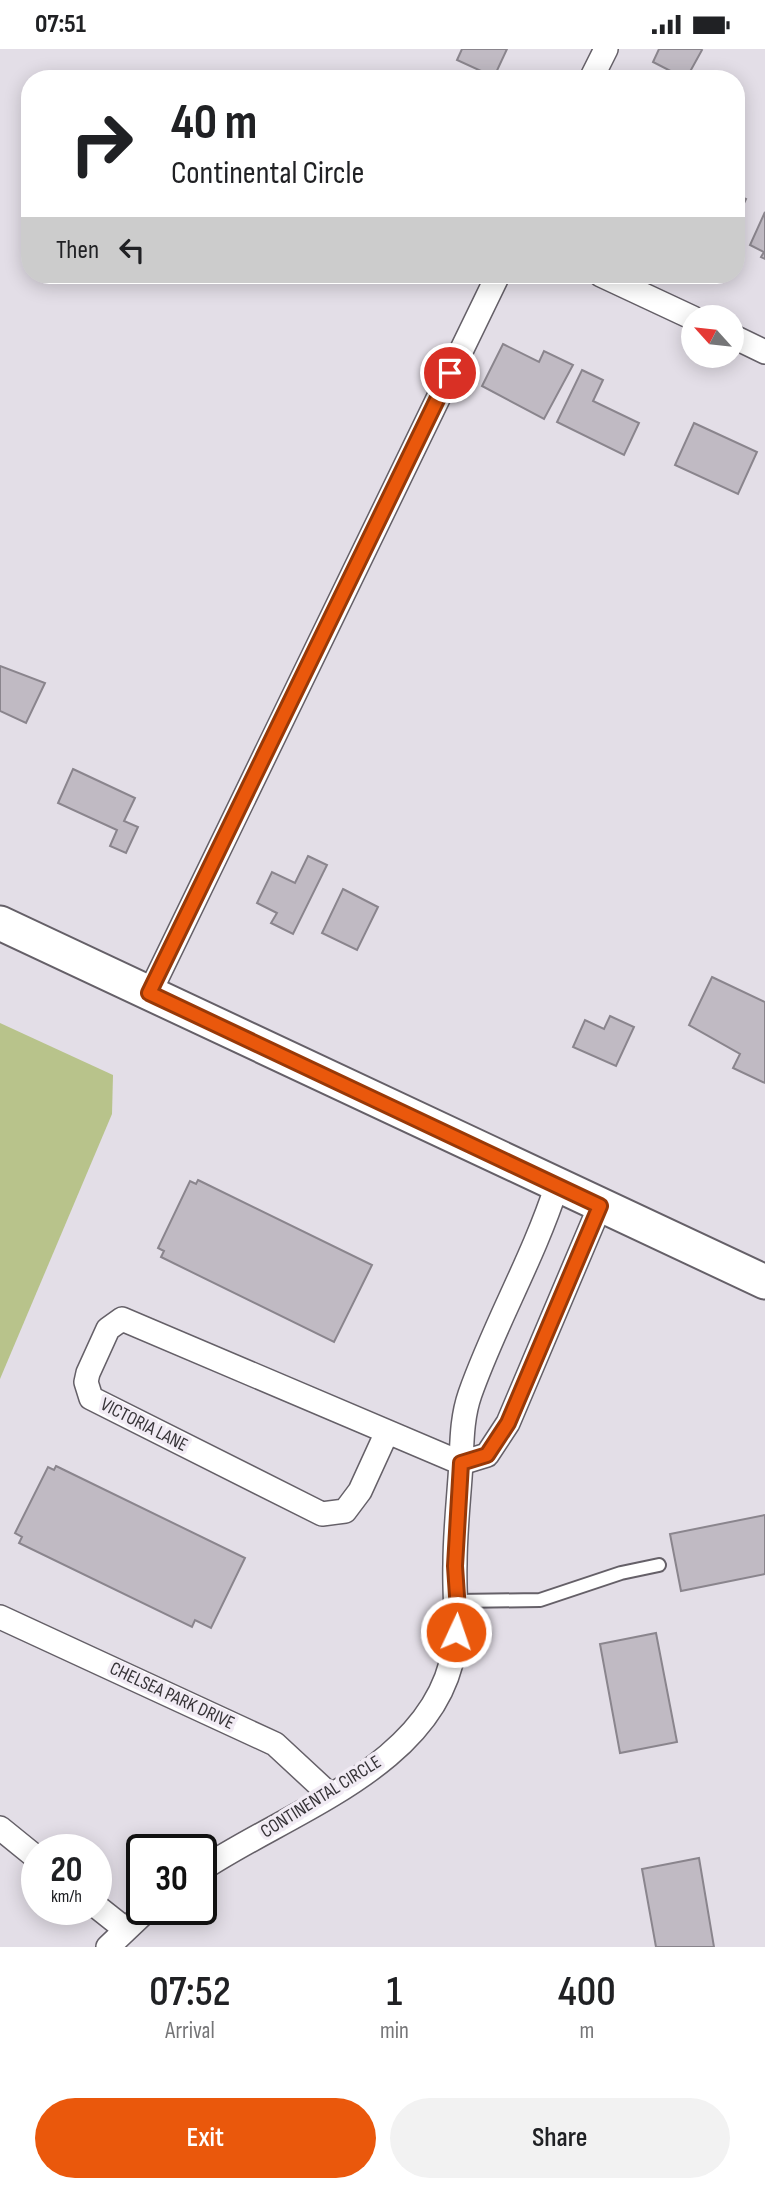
<!DOCTYPE html>
<html lang="en">
<head>
<meta charset="utf-8">
<style>
  body { margin:0; font-family:"Sofia Sans Condensed",sans-serif; background:#f2f2f2; color:#202124; height:100vh; display:flex; flex-direction:column; font-size:26px; white-space:nowrap }
  * { box-sizing:border-box; margin:0 }
  p { font-size:23px; color:#757577 }
  .icon { flex:none; width:38px; height:38px; fill:none; stroke:currentColor; stroke-width:2; stroke-linecap:round; stroke-linejoin:round }
  .map { position:relative; height:1898px; overflow:hidden }
  .sheet { display:flex; flex-direction:column; background:#fff; flex:1 }
  .sheet>* { flex:none }
  .banner { position:absolute; left:21px; top:21px; width:724px; height:214px; border-radius:28px; box-shadow:0 4px 18px #0003; background:#fff; color:#202124; overflow:hidden }
  .needle { width:46px; rotate:297deg }
  .tools { position:absolute; left:681px; top:256px; display:grid; gap:14px }
  .tools a { display:grid; place-items:center; width:63px; height:63px; border-radius:50%; background:#fff; box-shadow:0 4px 18px #0003; font-size:35px }
  .speed { position:absolute; left:21px; top:1785px; display:flex; gap:14px; font-size:35px; font-weight:700; text-align:center }
  .speed>* { display:grid; place-content:center; width:91px; height:91px; border-radius:50%; background:#fff; box-shadow:0 4px 18px #0003; line-height:1 }
  .speed small { font-size:18px; font-weight:400 }
  .speed .limit { border:4px solid #111; border-radius:10px; background:#fff; color:#111 }
  .pin { position:absolute; display:grid; place-items:center; width:60px; height:60px; color:#fff; margin:-30px; border:4px solid #fff; border-radius:50%; box-shadow:0 2px 7px #0007 }
  .me { position:absolute; width:77px; margin:-38px; rotate:3deg; stroke-linejoin:round; filter:drop-shadow(0 0 5px #0008) }
  .turn { display:flex; align-items:center; gap:24px; height:147px; padding:0 35px; font-size:32px }
  .turn .icon { width:91px; height:91px; stroke-width:2.5 }
  .turn b { display:block; font-size:49px; line-height:60px }
  .then { display:flex; align-items:center; height:66px; padding:0 35px; background:#0003; gap:14px; font-size:26px }
  .eta { display:flex; justify-content:space-evenly; align-items:center; height:119px; text-align:center }
  .eta b { font-size:42px; font-weight:600; line-height:49px }
  .button { display:flex; gap:14px; margin-top:auto; padding:14px 35px }
  .button a { flex:1; height:80px; border-radius:42px; background:#ea580c; color:#fff; font-size:28px; font-weight:600; line-height:80px; text-align:center }
  .button a+a { background:#f2f2f2; color:#202124 }
  .status { display:flex; justify-content:space-between; align-items:center; height:49px; padding:0 35px; background:#fff; direction:ltr }
  .status svg { height:19px; fill:currentColor }
  .map>svg:first-child { display:block }
  .green { fill:#b8c38b }
  .building { fill:#c0bac3; stroke:#8a858d; stroke-width:2 }
  .lines { fill:none; stroke-linecap:round; stroke-linejoin:round }
  .lane-casing { stroke:#656068; stroke-width:16 }
  .street-casing { stroke:#656068; stroke-width:26 }
  .secondary-casing { stroke:#656068; stroke-width:37 }
  .lane { stroke:#fff; stroke-width:12 }
  .street { stroke:#fff; stroke-width:23 }
  .secondary { stroke:#fff; stroke-width:33 }
  .route-casing { stroke:#983908; stroke-width:18 }
  .route { stroke:#ea580c; stroke-width:12 }
  .labels { text-anchor:middle; dominant-baseline:central; stroke-width:7; stroke-linejoin:round; paint-order:stroke }
  .street-label { font-size:19px; fill:#373438; stroke:#f1ebf4 }
</style>
</head>
<body>
<div class="status"><b>07:51</b><svg viewBox="0 0 49 12"><path d="M0 12V9h3v3zM5 12V6h3v6zM10 12V3h3v9zM15 12V0h3v12zM26 1h20v11H26zM47 4h2v5h-2z"/></svg></div>
<div class="map">
<svg width="765" height="1898" viewBox="0 0 765 1898">
  <rect width="100%" height="100%" fill="#e3dee7"/>
  <path class="green" d="M 0,974 L 113,1026 L 112,1065 L 0,1330 Z"/>
  <g class="building">
    <path d="M 462,0 L 507,0 L 494,28 L 457,11 Z"/>
    <path d="M 659,0 L 701,0 L 702,1 L 686,30 L 653,13 Z"/>
    <path d="M 737,146 L 746,150 L 737,169 Z"/>
    <path d="M 765,163 L 765,210 L 761,208 L 764,203 L 750,196 Z"/>
    <path d="M 503,295 L 539,313 L 544,302 L 573,316 L 544,370 L 482,337 Z"/>
    <path d="M 582,321 L 603,331 L 593,352 L 639,374 L 624,406 L 557,373 Z"/>
    <path d="M 694,374 L 757,403 L 738,445 L 675,416 Z"/>
    <path d="M 0,617 L 45,634 L 26,674 L 0,662 Z"/>
    <path d="M 73,720 L 135,749 L 124,772 L 138,778 L 126,804 L 110,797 L 117,781 L 58,754 Z"/>
    <path d="M 308,807 L 327,816 L 293,885 L 271,874 L 277,864 L 257,854 L 272,823 L 295,834 Z"/>
    <path d="M 343,840 L 378,858 L 357,901 L 322,884 Z"/>
    <path d="M 712,928 L 765,953 L 765,1034 L 733,1019 L 740,1005 L 689,976 Z"/>
    <path d="M 610,967 L 634,978 L 616,1017 L 573,998 L 585,971 L 604,980 Z"/>
    <path d="M 198,1131 L 372,1216 L 334,1293 L 161,1208 L 164,1202 L 158,1199 L 190,1132 L 196,1135 Z"/>
    <path d="M 56,1417 L 245,1509 L 211,1579 L 195,1571 L 192,1578 L 19,1494 L 22,1488 L 15,1484 L 48,1418 L 54,1421 Z"/>
    <path d="M 765,1466 L 765,1525 L 681,1542 L 670,1485 Z"/>
    <path d="M 656,1584 L 677,1693 L 620,1704 L 600,1595 Z"/>
    <path d="M 699,1809 L 714,1898 L 656,1898 L 642,1820 Z"/>
  </g>
  <g class="lines">
    <defs>
      <path id="lane" d="M 457,1552 L 540,1551 L 621,1524 L 659,1516"/>
      <g id="street">
        <path d="M 591,30 L 606,0"/>
        <path d="M 601,226 L 693,269"/>
        <path d="M 732,287 L 765,303"/>
        <path d="M 149,945 L 498,226"/>
        <path d="M 557,1136 C 533,1210 495,1274 470,1345 C 462,1368 462,1391 461,1414 L 487,1406 L 508,1374 L 600,1157"/>
        <path d="M 0,1568 L 275,1695 L 330,1746"/>
        <path d="M 0,1779 L 37,1809"/>
        <path d="M 201,1821 C 287,1763 436,1717 454,1600 C 458,1571 454,1544 455,1515 C 455,1482 459,1448 461,1414 L 122,1270 L 108,1280 L 88,1324 L 86,1333 L 91,1349 L 322,1465 L 345,1462 L 360,1442 L 387,1383"/>
        <path d="M 96,1857 L 125,1880"/>
        <path d="M 108,1898 L 148,1860"/>
      </g>
      <path id="secondary" d="M 0,874 L 765,1233"/>
    </defs>
    <use href="#lane" class="lane-casing"/>
    <use href="#street" class="street-casing"/>
    <use href="#secondary" class="secondary-casing"/>
    <use href="#lane" class="lane"/>
    <use href="#street" class="street"/>
    <use href="#secondary" class="secondary"/>
  </g>
  <g class="lines">
    <defs>
      <path id="route" d="M 450,324 L 149,944 L 600,1157 L 508,1374 L 487,1406 L 461,1414 L 455,1517 L 458,1562 L 456,1583"/>
    </defs>
    <use href="#route" class="route-casing"/>
    <use href="#route" class="route"/>
  </g>
  <g class="labels">
    <g class="street-label">
      <text transform="translate(144 1376) rotate(27)">VICTORIA LANE</text>
      <text transform="translate(172 1647) rotate(25)">CHELSEA PARK DRIVE</text>
      <text transform="translate(321 1748) rotate(-32)">CONTINENTAL CIRCLE</text>
    </g>
  </g>
</svg>
<div class="tools">
<a><svg class="needle" viewBox="-14 -14 28 28"><path d="M0-13l5 13h-10z" fill="#e53935"/><path d="M0 13l5-13h-10z" fill="#757577"/></svg></a>
</div>
<div class="speed"><div>20<small>km/h</small></div><div class="limit">30</div></div>
<div class="pin" style="left:450px;top:324px;background:#d93025"><svg class="icon" aria-label="arrive" viewBox="0 0 24 24"><path d="M6 21V4h12l-3 4 3 4H6"/></svg></div>
<svg class="me" style="left:456px;top:1583px" viewBox="-20 -20 40 40"><circle r="17" fill="#ea580c" stroke="#fff" stroke-width="3"/><path d="M0-11L8 9 0 5-8 9z" fill="#fff"/></svg>
<div class="banner">
<div class="turn"><svg class="icon" aria-label="right" viewBox="0 0 24 24"><path d="M7 20v-9h11M14 6l5 5-5 5"/></svg><div><b>40 m</b>Continental Circle</div></div>
<div class="then">Then<svg class="icon" aria-label="left" viewBox="0 0 24 24"><path d="M17 20v-9H6M10 6l-5 5 5 5"/></svg></div>
</div>
</div>
<section class="sheet">
<div class="eta">
<div><b>07:52</b><p>Arrival</p></div>
<div><b>1</b><p>min</p></div>
<div><b>400</b><p>m</p></div>
</div>
<div class="button"><a>Exit</a><a>Share</a></div>
</section>
</body>
</html>
